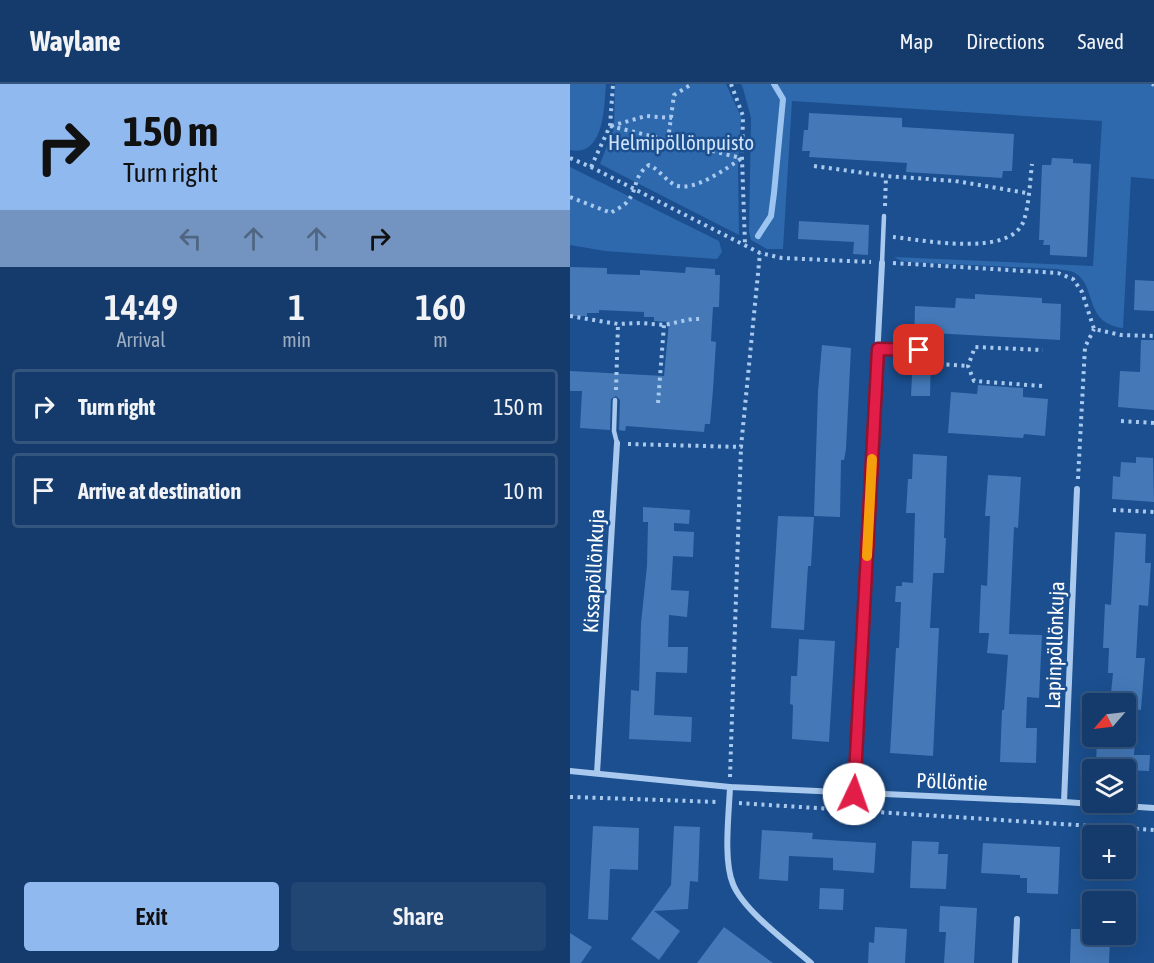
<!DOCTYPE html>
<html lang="en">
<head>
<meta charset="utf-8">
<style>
  body { margin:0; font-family:"Asap Condensed",sans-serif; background:#214673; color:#f1f3f6; height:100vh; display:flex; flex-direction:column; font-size:22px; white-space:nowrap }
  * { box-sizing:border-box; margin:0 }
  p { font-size:20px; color:#9dadc1 }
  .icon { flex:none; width:33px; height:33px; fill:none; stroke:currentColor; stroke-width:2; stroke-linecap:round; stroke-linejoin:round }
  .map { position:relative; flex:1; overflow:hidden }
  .drawer { display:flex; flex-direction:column; background:#143b6b; width:570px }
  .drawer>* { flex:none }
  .top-card { background:#90b9f0; color:#111; overflow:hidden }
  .needle { width:39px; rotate:242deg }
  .buttons { position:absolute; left:512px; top:609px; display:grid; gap:12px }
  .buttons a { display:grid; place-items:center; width:54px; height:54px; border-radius:6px; background:#143b6b; box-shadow:0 6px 24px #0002,0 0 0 2px #33557e; font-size:30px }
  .pin { position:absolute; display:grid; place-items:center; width:51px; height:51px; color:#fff; margin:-26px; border-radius:12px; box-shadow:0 3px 9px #0006 }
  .me { position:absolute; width:66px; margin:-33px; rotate:3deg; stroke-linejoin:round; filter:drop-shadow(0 0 4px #0008) }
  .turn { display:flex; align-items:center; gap:21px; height:126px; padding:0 24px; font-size:27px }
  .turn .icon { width:78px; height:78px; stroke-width:2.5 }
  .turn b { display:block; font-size:42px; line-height:51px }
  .lanes { display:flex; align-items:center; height:57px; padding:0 24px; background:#0003; justify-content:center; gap:30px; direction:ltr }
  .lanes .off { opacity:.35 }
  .eta { display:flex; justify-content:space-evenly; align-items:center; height:102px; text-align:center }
  .eta b { font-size:36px; font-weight:600; line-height:42px }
  .cta { display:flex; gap:12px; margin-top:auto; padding:12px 24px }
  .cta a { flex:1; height:69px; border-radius:6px; background:#90b9f0; color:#111; font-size:24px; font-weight:600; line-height:69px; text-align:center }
  .cta a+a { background:#214673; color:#f1f3f6 }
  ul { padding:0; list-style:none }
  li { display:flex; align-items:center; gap:18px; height:75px; margin:0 12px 9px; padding:0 12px; border:3px solid #33557e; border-radius:6px }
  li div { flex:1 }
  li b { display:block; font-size:22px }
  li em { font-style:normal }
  header { display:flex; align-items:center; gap:36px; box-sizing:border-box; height:84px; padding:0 30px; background:#143b6b; border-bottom:2px solid #33557e }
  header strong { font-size:28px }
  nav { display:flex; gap:33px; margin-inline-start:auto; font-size:21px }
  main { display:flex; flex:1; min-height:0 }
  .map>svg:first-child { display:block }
  .green { fill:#2e69ad }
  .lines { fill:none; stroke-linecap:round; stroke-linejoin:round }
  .stream { stroke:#9cc4f0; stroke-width:6 }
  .building { fill:#4478b7 }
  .path { stroke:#a9c9ee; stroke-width:4; stroke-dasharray:3 4.5; stroke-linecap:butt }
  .service { stroke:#a9c9ee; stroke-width:4.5 }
  .minor { stroke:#a9c9ee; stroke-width:6 }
  .route-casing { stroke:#92132f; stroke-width:15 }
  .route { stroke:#e11d48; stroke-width:10 }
  .slow { stroke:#f59e0b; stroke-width:10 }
  .labels { text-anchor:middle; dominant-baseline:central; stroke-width:5; stroke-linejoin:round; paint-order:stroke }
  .park-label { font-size:21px; fill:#cfe3fa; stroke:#1b4f8f }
  .street-label { font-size:21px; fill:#fff; stroke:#1b4f8f }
</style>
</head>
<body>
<header>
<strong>Waylane</strong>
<nav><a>Map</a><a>Directions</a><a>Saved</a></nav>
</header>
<main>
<section class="drawer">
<div class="top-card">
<div class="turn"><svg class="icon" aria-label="right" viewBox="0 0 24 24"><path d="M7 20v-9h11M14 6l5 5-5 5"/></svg><div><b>150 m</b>Turn right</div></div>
<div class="lanes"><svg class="icon off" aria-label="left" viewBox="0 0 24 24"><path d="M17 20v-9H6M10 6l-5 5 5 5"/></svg><svg class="icon off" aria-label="ahead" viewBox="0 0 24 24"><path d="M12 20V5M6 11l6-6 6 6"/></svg><svg class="icon off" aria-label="ahead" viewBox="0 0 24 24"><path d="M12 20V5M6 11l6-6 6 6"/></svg><svg class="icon" aria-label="right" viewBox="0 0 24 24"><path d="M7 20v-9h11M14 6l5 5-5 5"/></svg></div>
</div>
<div class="eta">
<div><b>14:49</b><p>Arrival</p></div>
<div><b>1</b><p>min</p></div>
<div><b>160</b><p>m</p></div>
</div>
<ul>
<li><svg class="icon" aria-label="right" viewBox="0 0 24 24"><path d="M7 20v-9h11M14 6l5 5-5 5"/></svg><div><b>Turn right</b></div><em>150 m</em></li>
<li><svg class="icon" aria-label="arrive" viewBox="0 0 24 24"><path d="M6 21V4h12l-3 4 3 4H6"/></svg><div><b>Arrive at destination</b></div><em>10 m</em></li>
</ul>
<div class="cta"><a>Exit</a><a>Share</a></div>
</section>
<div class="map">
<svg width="584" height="879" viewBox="0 0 584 879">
  <rect width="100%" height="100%" fill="#1b4f8f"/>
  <g class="green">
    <path d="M 0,0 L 36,0 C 34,22 35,73 0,66 Z"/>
    <path d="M 45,0 L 156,0 L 171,33 L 168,83 L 169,151 L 30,80 L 44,44 Z"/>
    <path d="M 171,0 L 584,0 L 584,95 L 561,93 L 553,244 C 513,239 528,203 505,189 C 500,186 492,186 486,185 L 337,178 L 330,176 L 324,173 L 523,182 L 532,37 L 222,17 L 213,165 L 197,165 L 181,156 L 179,148 L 181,34 L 173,4 Z"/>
    <path d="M 0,83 L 149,157 L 152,168 L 147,175 L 35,167 L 0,161 Z"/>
  </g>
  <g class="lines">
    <path class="stream" d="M 188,152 L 201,132 L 204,109 L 213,15 L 204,0"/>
  </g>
  <g class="building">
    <path d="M 239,29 L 332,34 L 332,43 L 444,50 L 442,87 L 433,87 L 432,94 L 336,88 L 337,79 L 239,73 L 240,67 L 232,67 L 234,46 L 238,46 Z"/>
    <path d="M 482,74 L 503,75 L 503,79 L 521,80 L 517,173 L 480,171 L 480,161 L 473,161 L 474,156 L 469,156 L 472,81 L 481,81 Z"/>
    <path d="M 229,137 L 299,141 L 298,171 L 283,170 L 284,158 L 228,155 Z"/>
    <path d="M 0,183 L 37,184 L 37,190 L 70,191 L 70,186 L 115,189 L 116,183 L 145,185 L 145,191 L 150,191 L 149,223 L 143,223 L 141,257 L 146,258 L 143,306 L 140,340 L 135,340 L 134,348 L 56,342 L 55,347 L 49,346 L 50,316 L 46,312 L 41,315 L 40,346 L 10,344 L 12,307 L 0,307 L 0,287 L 94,292 L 99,238 L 84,237 L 84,233 L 74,233 L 74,228 L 29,226 L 29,229 L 17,229 L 17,232 L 0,232 Z"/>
    <path d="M 565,196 L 584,197 L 584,227 L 564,226 Z"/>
    <path d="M 405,210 L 472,214 L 472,219 L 491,220 L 490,256 L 362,249 L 362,262 L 344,262 L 345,222 L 385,224 L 386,214 L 405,215 Z"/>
    <path d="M 571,256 L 584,256 L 584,326 L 548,323 L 550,287 L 570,288 Z"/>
    <path d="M 252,261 L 281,264 L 276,365 L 274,376 L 271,376 L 270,433 L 244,432 L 248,307 Z"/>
    <path d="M 343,271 L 361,271 L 360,312 L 341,312 Z"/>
    <path d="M 408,301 L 453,304 L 453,313 L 478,315 L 475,352 L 454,350 L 453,354 L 378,349 L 381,308 L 407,310 Z"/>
    <path d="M 343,370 L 377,372 L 374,454 L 376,454 L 374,489 L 363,489 L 360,544 L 369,544 L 363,672 L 320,669 L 326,564 L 329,564 L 331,518 L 325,518 L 326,502 L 332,502 L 332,498 L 343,499 L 345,429 L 336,429 L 338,395 L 342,395 Z"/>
    <path d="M 566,373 L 583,374 L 584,418 L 542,415 L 543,392 L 550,393 L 551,378 L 566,379 Z"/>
    <path d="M 418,391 L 451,393 L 448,444 L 444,443 L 439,550 L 472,551 L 469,614 L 457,613 L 456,644 L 467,644 L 466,679 L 430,678 L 432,626 L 434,626 L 438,571 L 417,569 L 419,549 L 409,549 L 411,501 L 417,502 L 420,432 L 415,432 Z"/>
    <path d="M 73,423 L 120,426 L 119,440 L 104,439 L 104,447 L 124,448 L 123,473 L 103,472 L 101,506 L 119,507 L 117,533 L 99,531 L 98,563 L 118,563 L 117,589 L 86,588 L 84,631 L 122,633 L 121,658 L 59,655 L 61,606 L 69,607 L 71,539 L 77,482 L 78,438 L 73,438 Z"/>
    <path d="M 208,432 L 244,433 L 241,482 L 238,482 L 234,546 L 201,544 Z"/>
    <path d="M 545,448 L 576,450 L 575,479 L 581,479 L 578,522 L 569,521 L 566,574 L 575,574 L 571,626 L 555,624 L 554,610 L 541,609 L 543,589 L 538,589 L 539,564 L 533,564 L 535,520 L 541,521 Z"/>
    <path d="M 229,555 L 265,557 L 259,658 L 222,655 L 223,621 L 220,620 L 221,592 L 227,592 Z"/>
    <path d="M 527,652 L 565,652 L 564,671 L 580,671 L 579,687 L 526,685 Z"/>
    <path d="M 23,742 L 69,744 L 68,786 L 40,785 L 38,836 L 18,835 Z"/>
    <path d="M 104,742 L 130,743 L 128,798 L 120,797 L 118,825 L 84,827 L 110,847 L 89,876 L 61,855 L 101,801 Z"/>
    <path d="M 192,746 L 243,749 L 242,755 L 306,759 L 304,789 L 263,786 L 263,774 L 219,772 L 218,797 L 189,795 Z"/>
    <path d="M 342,757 L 369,758 L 368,770 L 378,770 L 376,805 L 340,804 Z"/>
    <path d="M 413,759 L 490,763 L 488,810 L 457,809 L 457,794 L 450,794 L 450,791 L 411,789 Z"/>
    <path d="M 250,804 L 274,805 L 273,826 L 249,825 Z"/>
    <path d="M 370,822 L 407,824 L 404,879 L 374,879 L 376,848 L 369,848 Z"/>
    <path d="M 154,843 L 203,879 L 127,879 Z"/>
    <path d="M 305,843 L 337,845 L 335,879 L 298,879 L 299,858 L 304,859 Z"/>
    <path d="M 501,845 L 522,845 L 522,850 L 533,850 L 533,856 L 540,856 L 539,879 L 500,879 Z"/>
    <path d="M 0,849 L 22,863 L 11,879 L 0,879 Z"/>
  </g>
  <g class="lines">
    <g class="path">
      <path d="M 161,0 L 173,32 L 172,74 L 175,160"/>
      <path d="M 582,0 L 584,1"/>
      <path d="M 40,42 L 171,74"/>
      <path d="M 41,42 L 76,32 L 102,34"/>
      <path d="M 98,56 L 104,11 L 122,0"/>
      <path d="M 0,74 L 21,83 L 190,169 L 212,174 L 301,178"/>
      <path d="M 244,82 L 316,92 L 385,97 L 457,109"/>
      <path d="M 21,83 L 40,42 L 43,0"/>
      <path d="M 0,113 L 41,129 C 46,125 54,122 57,118 C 69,104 62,93 79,81 C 90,86 95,96 105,101 C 123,109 157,84 172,74"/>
      <path d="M 315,122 L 316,92"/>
      <path d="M 323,153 C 353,156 442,174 454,136 C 459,121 460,97 462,80"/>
      <path d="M 323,179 L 488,189 L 503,195 L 512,208 L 524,245 L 551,251 L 584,252"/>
      <path d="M 0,232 L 48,240 L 70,239 L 94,241 L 122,235 L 132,235"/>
      <path d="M 369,280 L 398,282"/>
      <path d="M 472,302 L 404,297 L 398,282 L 405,263 L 473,266"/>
      <path d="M 46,306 L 48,240"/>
      <path d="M 88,319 L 94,241"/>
      <path d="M 551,337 L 584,339"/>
      <path d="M 58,360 L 171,363 L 190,169"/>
      <path d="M 508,395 L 515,263 L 524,245"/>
      <path d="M 543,426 L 584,428"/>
      <path d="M 160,693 L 171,363"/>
      <path d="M 0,713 L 149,718"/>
      <path d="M 169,719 L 584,746"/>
    </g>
    <g class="service">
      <path d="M 312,179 L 314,132"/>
      <path d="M 308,265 L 369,267"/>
      <path d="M 45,316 L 44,347 L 47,359"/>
    </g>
    <g class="minor">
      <path d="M 0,687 L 160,703 L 494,718 L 584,724"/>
      <path d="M 27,689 L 47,359"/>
      <path d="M 160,703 C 159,729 153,777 163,800 C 173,826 219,860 241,879"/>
      <path d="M 284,710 L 312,179"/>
      <path d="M 494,718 L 507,405"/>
      <path d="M 445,879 L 447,835"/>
    </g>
  </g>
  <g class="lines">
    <defs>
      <path id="route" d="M 284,710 L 308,265 L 349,266"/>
    </defs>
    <use href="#route" class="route-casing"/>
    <use href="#route" class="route"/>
    <path class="slow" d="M 297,472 L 302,375"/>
  </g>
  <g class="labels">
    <g class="park-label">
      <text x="111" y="58">Helmipöllönpuisto</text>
    </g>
    <g class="street-label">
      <text transform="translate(23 487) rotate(-87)">Kissapöllönkuja</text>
      <text transform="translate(484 561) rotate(-88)">Lapinpöllönkuja</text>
      <text transform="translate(382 697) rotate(2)">Pöllöntie</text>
    </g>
  </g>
</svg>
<div class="buttons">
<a><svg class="needle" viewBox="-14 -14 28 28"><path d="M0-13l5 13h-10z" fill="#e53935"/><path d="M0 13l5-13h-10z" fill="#9dadc1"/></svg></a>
<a><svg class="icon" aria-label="layers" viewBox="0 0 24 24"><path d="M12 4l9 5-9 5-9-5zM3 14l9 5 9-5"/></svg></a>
<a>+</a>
<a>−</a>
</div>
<div class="pin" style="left:349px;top:266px;background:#d93025"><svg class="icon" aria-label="arrive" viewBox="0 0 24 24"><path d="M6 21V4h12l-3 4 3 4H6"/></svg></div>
<svg class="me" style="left:284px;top:710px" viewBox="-20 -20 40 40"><circle r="19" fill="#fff"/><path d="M0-13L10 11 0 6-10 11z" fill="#e11d48"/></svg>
</div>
</main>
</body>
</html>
